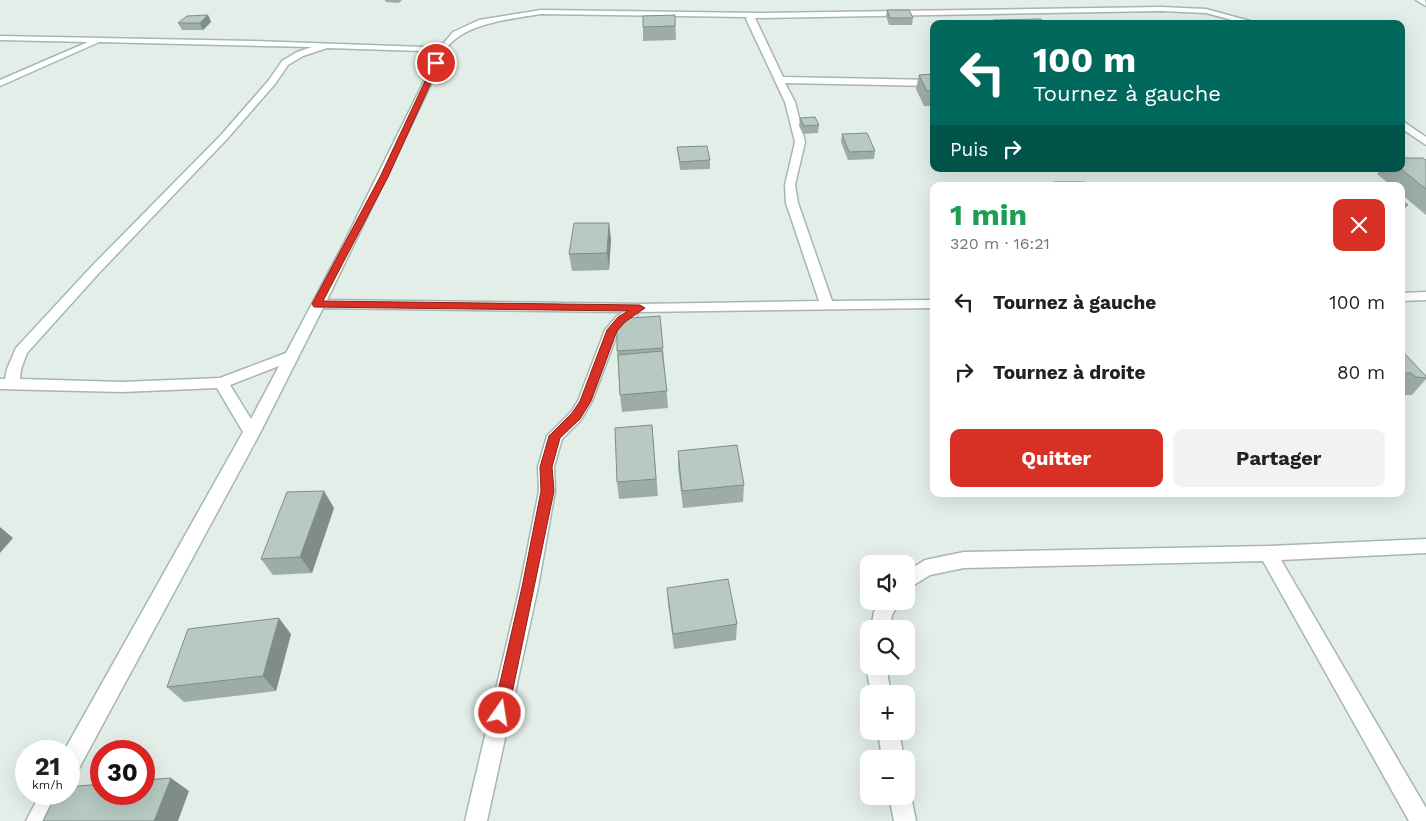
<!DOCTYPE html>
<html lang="fr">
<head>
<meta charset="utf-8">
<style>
  body { margin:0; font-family:"Work Sans",sans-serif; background:#f2f2f2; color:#222; height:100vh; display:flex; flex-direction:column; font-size:19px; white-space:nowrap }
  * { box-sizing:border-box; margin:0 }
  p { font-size:16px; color:#767676 }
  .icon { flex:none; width:28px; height:28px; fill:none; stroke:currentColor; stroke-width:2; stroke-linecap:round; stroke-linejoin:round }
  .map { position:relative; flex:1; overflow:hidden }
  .drawer { position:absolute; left:930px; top:182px; width:475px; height:315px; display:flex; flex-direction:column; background:#fff; border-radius:10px; box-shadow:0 5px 20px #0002 }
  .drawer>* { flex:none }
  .banner { position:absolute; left:930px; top:20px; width:475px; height:152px; border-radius:10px; box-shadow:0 5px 20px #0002; background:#00695c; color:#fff; overflow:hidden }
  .fabs { position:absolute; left:860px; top:555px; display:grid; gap:10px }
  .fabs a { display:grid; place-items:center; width:55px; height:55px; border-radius:10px; background:#fff; box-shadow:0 5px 20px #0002; font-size:25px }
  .speed { position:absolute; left:15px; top:740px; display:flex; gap:10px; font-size:25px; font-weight:700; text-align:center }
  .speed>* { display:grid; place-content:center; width:65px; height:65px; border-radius:50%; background:#fff; box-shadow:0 5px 20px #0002; line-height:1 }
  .speed small { font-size:12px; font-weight:400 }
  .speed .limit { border:8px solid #d22; background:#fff; color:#111 }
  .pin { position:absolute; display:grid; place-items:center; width:42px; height:42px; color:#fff; margin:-21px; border:2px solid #fff; border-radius:50%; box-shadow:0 1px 5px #0007 }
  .me { position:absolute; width:55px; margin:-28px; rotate:13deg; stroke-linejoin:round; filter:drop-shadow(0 0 4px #0008) }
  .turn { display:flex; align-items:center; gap:18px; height:105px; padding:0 20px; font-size:22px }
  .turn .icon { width:65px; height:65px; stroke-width:2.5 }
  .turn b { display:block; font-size:35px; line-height:42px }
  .then { display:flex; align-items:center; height:48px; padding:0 20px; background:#0003; gap:10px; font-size:19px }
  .round { display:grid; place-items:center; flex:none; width:52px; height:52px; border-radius:10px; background:#f2f2f2 }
  .headline { display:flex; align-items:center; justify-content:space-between; height:85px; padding:0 20px }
  h1 { font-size:30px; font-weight:700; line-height:38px; color:#1e9e55 }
  .action { display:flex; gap:10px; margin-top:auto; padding:10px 20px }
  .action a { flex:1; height:58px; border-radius:10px; background:#d93025; color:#fff; font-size:20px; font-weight:700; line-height:58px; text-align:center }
  .action a+a { background:#f2f2f2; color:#222 }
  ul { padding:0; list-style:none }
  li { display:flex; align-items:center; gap:15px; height:70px; padding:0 20px }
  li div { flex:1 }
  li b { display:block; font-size:19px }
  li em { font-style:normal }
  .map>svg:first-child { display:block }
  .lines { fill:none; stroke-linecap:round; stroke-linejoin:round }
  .minor-casing { stroke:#a5b7af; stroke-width:3 }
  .minor { fill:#fff; fill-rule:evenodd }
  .wall { fill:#9dada6 }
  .shaded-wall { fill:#808d87 }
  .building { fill:#b7c9c1; stroke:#808d87 }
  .route { fill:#d93025; stroke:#8d1f18 }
</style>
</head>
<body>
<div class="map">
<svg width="1426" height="821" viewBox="0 0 1426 821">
  <rect width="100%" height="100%" fill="#e3eee8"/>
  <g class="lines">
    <defs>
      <g id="minor">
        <path d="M 1416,0 L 1425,0 L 1426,6 Z"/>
        <path d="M 1161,7 L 1206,9 L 1261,24 L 1247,24 L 1206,13 L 1161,11 L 755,18 L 783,77 L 934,80 L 934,86 L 785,83 L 795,102 L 805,142 L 795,185 L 798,203 L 832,301 L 934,300 L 934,308 L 638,312 L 637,316 L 627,322 L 618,332 L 592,401 L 581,420 L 562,439 L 554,467 L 555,491 L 538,587 L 487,821 L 465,821 L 520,587 L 539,491 L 538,467 L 547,436 L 571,412 L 578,401 L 605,330 L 617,316 L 624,312 L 323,308 L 260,433 L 77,772 L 69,775 L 69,751 L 64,751 L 243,432 L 217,388 L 122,392 L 0,389 L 0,379 L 5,379 L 7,369 L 16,348 L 91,267 L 221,135 L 269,80 L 282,61 L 297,52 L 312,47 L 99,42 L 0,86 L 0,80 L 88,42 L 0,40 L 0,36 L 254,41 L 424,47 L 437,51 L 453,32 L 479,20 L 541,10 L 760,13 ZM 541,14 L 747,17 L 746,19 L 785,102 L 795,142 L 785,185 L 786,203 L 819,301 L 640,304 L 327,300 L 441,63 C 446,24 511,19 541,14 ZM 327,48 L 423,51 L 434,56 L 433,63 L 345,241 L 286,353 L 220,378 L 122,382 L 20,379 L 21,369 L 27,353 L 99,273 L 227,139 L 275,84 L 288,65 L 303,56 ZM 279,366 L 252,417 L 251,419 L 230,385 Z"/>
        <path d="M 1401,120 L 1426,137 L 1426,145 L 1401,128 Z"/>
        <path d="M 1426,292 L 1426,300 L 1401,301 L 1401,293 Z"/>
        <path d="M 1426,539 L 1426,553 L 1281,560 L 1426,808 L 1426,821 L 1409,821 L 1263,561 L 964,568 L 930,575 L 906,590 L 906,572 L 925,560 L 964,552 L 1268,546 Z"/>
        <path d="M 880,601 L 900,601 L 892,615 L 890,629 L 871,629 L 874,612 Z"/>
        <path d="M 869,660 L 869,666 L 886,666 L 891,694 L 871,694 L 866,666 Z"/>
        <path d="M 878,731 L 899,731 L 904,759 L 882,759 Z"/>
        <path d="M 906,787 L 911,796 L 916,821 L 894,821 L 889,796 L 906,796 Z"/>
        <path d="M 40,794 L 63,794 L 49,821 L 26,821 Z"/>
      </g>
    </defs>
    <use href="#minor" class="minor-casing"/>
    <use href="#minor" class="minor"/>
  </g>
  <g class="wall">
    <path d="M 385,0 L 402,0 L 399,3 L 386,2 Z"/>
    <path d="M 887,10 L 913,18 L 912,25 L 889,25 L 886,16 Z"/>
    <path d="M 208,15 L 211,22 L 203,30 L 182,30 L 178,23 Z"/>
    <path d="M 675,15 L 676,40 L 643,41 L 643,27 Z"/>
    <path d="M 934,74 L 934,106 L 924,106 L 916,89 L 919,75 Z"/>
    <path d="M 800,118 L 819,125 L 818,133 L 803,134 L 799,126 Z"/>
    <path d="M 842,134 L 875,151 L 874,159 L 848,160 L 841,142 Z"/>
    <path d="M 677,147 L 710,160 L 710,169 L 680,170 L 678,155 Z"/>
    <path d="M 1426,160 L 1426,215 L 1401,194 L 1401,186 L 1392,186 L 1377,174 L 1381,169 L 1401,169 Z"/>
    <path d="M 1401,199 L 1408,205 L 1401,214 Z"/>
    <path d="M 611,239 L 609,270 L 572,271 L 569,254 Z"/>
    <path d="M 663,348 L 668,408 L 622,412 L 620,395 L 617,351 Z"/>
    <path d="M 1401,350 L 1426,376 L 1426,379 L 1412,395 L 1401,395 Z"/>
    <path d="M 652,425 L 658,496 L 619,499 L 617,482 Z"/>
    <path d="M 678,451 L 744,485 L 743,502 L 683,508 L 678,468 Z"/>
    <path d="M 334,508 L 312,573 L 273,575 L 261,559 Z"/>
    <path d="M 667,588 L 737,624 L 736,640 L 674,649 L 668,604 Z"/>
    <path d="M 291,634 L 276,691 L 184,702 L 167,687 Z"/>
  </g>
  <g class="shaded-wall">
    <path d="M 208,15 L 211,22 L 203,30 L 200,23 Z"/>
    <path d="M 609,223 L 611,239 L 609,270 L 607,253 Z"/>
    <path d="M 324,491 L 334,508 L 312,573 L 300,557 Z"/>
    <path d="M 0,527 L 13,538 L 0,553 Z"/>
    <path d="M 279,618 L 291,634 L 276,691 L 263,676 Z"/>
    <path d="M 171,778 L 189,791 L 178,821 L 154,821 Z"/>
  </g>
  <g class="building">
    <path d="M 887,10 L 909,10 L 913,18 L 890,18 Z"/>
    <path d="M 208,15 L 200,23 L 178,23 L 187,16 Z"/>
    <path d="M 675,15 L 675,26 L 643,27 L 643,16 Z"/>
    <path d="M 1041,19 L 1045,24 L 996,24 L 993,20 Z"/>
    <path d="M 1374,21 L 1378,24 L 1357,24 L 1353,22 Z"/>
    <path d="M 934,74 L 934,91 L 927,91 L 919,75 Z"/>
    <path d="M 815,117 L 819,125 L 804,126 L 800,118 Z"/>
    <path d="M 867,133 L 875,151 L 849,152 L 842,134 Z"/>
    <path d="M 707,146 L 710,160 L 680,162 L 677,147 Z"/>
    <path d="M 1401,158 L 1423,158 L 1426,160 L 1426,189 L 1401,169 Z"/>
    <path d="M 1053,182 L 1085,182 L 1088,186 L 1056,186 Z"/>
    <path d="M 1348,184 L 1383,184 L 1386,186 L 1350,186 Z"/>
    <path d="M 1401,199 L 1408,205 L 1401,205 Z"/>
    <path d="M 574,223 L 609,223 L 607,253 L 569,254 Z"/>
    <path d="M 660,316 L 663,348 L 617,351 L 617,319 Z"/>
    <path d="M 1401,350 L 1426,376 L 1426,378 L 1416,377 L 1411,373 L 1401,373 Z"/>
    <path d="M 662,351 L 667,391 L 620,395 L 618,355 Z"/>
    <path d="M 652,425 L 656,479 L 617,482 L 615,428 Z"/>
    <path d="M 737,445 L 744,485 L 682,491 L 678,451 Z"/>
    <path d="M 324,491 L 300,557 L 261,559 L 287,492 Z"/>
    <path d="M 728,579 L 737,624 L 673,634 L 667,588 Z"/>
    <path d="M 279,618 L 263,676 L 167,687 L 188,629 Z"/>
    <path d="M 171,778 L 154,821 L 43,821 L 56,794 L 69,794 L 69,787 L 101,784 L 101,794 L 144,794 L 144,780 Z"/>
  </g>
  <path class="route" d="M 434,62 L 440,63 L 388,177 L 323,301 L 640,305 L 645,308 L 625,322 L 617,331 L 591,401 L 580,419 L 560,438 L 552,467 L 554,491 L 508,713 L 506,718 L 500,721 L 495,718 L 493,713 L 522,587 L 541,491 L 540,467 L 549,436 L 572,413 L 580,401 L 607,330 L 618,317 L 628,311 L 314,307 L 312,304 L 380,177 Z"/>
</svg>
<div class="fabs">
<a><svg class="icon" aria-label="sound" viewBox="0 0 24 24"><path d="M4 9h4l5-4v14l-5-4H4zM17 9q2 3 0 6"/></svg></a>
<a><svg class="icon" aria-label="search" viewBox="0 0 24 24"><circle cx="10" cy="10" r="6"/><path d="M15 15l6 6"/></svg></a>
<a>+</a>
<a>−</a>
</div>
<div class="speed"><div>21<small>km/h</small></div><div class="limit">30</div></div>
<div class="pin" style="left:436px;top:63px;background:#d93025"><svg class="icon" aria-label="arrive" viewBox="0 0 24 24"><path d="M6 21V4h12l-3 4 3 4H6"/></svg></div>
<svg class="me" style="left:500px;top:713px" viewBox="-20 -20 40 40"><circle r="17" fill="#d93025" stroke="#fff" stroke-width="3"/><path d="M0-11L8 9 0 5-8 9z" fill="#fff"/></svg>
<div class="banner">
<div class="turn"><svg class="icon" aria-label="left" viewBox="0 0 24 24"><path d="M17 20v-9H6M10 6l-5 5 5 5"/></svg><div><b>100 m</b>Tournez à gauche</div></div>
<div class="then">Puis<svg class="icon" aria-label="right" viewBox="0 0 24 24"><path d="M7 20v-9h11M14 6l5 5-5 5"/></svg></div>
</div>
<section class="drawer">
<div class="headline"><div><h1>1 min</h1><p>320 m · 16:21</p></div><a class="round" style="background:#d93025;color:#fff"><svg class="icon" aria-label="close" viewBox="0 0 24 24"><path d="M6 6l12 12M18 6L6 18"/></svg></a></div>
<ul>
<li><svg class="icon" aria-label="left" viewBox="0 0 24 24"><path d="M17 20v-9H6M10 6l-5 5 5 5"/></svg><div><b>Tournez à gauche</b></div><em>100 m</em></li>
<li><svg class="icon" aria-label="right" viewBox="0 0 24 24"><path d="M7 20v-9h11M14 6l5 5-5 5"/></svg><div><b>Tournez à droite</b></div><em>80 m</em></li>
</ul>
<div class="action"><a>Quitter</a><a>Partager</a></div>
</section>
</div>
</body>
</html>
